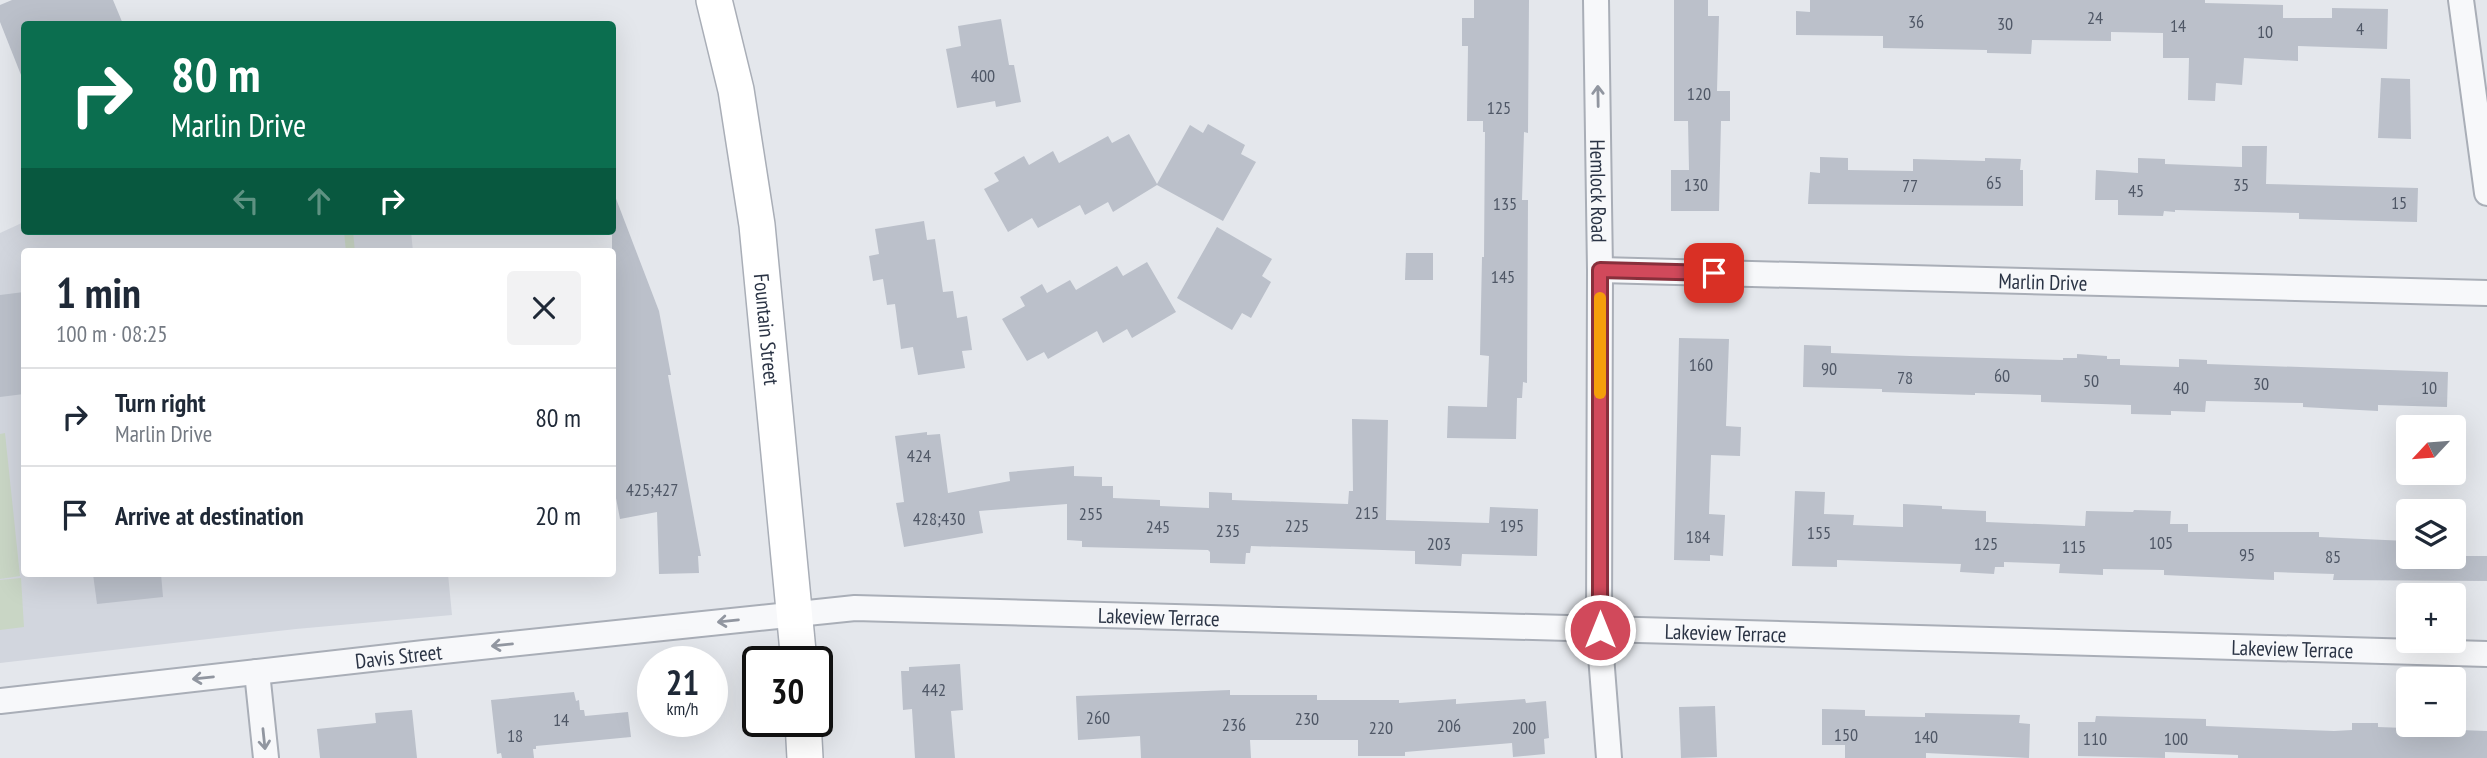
<!DOCTYPE html>
<html lang="en">
<head>
<meta charset="utf-8">
<style>
  body { margin:0; font-family:"PT Sans Narrow",sans-serif; background:#f2f2f3; color:#1f2937; height:100vh; display:flex; flex-direction:column; font-size:26px; white-space:nowrap }
  * { box-sizing:border-box; margin:0 }
  p { font-size:23px; color:#747a83 }
  .icon { flex:none; width:38px; height:38px; fill:none; stroke:currentColor; stroke-width:2; stroke-linecap:round; stroke-linejoin:round }
  .map { position:relative; flex:1; overflow:hidden }
  .side { position:absolute; left:21px; top:248px; width:595px; height:329px; display:flex; flex-direction:column; background:#fff; border-radius:7px; box-shadow:0 7px 28px #0002 }
  .side>* { flex:none }
  .guide { position:absolute; left:21px; top:21px; width:595px; height:214px; border-radius:7px; box-shadow:0 7px 28px #0002; background:#0b6e4f; color:#fff; overflow:hidden }
  .needle { width:46px; rotate:244deg }
  .buttons { position:absolute; left:2396px; top:415px; display:grid; gap:14px }
  .buttons a { display:grid; place-items:center; width:70px; height:70px; border-radius:7px; background:#fff; box-shadow:0 7px 28px #0002; font-size:35px }
  .speed { position:absolute; left:637px; top:646px; display:flex; gap:14px; font-size:35px; font-weight:700; text-align:center }
  .speed>* { display:grid; place-content:center; width:91px; height:91px; border-radius:50%; background:#fff; box-shadow:0 7px 28px #0002; line-height:1 }
  .speed small { font-size:18px; font-weight:400 }
  .speed .limit { border:4px solid #111; border-radius:10px; background:#fff; color:#111 }
  .pin { position:absolute; display:grid; place-items:center; width:60px; height:60px; color:#fff; margin:-30px; border-radius:14px; box-shadow:0 4px 10px #0006 }
  .me { position:absolute; width:77px; margin:-38px; rotate:0deg; stroke-linejoin:round; filter:drop-shadow(0 0 5px #0008) }
  .turn { display:flex; align-items:center; gap:24px; height:147px; padding:0 35px; font-size:32px }
  .turn .icon { width:91px; height:91px; stroke-width:2.5 }
  .turn b { display:block; font-size:49px; line-height:60px }
  .lanes { display:flex; align-items:center; height:66px; padding:0 35px; background:#0003; justify-content:center; gap:35px; direction:ltr }
  .lanes .off { opacity:.35 }
  .round { display:grid; place-items:center; flex:none; width:74px; height:74px; border-radius:7px; background:#f2f2f3 }
  .headline { display:flex; align-items:center; justify-content:space-between; height:119px; padding:0 35px }
  h1 { font-size:42px; font-weight:700; line-height:52px }
  ul { padding:0; list-style:none }
  li { display:flex; align-items:center; gap:21px; height:98px; padding:0 35px; border-top:2px solid #e0e1e3 }
  li div { flex:1 }
  li b { display:block; font-size:26px }
  li em { font-style:normal }
  .map>svg:first-child { display:block }
  .built { fill:#d2d6de }
  .green { fill:#c9d6c5 }
  .building { fill:#bbc0ca }
  .lines { fill:none; stroke-linecap:round; stroke-linejoin:round }
  .street-casing { stroke:#a9aeb7; stroke-width:28 }
  .secondary-casing { stroke:#a9aeb7; stroke-width:38 }
  .street { stroke:#f7f8fa; stroke-width:24 }
  .secondary { stroke:#fff; stroke-width:35 }
  .oneway { stroke:#9196a0 }
  .route-casing { stroke:#882f3b; stroke-width:18 }
  .route { stroke:#d1495b; stroke-width:12 }
  .slow { stroke:#f59e0b; stroke-width:12 }
  .labels { text-anchor:middle; dominant-baseline:central; stroke-width:5; stroke-linejoin:round; paint-order:stroke }
  .number-label { font-size:18px; fill:#4f5766 }
  .street-label { font-size:21px; fill:#2b3445; stroke:#f4f6f9 }
</style>
</head>
<body>
<div class="map">
<svg width="2487" height="758" viewBox="0 0 2487 758">
  <rect width="100%" height="100%" fill="#e4e7ec"/>
  <path class="built" d="M 24,222 L 24,231 L 411,231 L 413,252 L 24,252 L 24,574 L 448,574 L 452,615 L 296,629 L 0,663 L 0,233 Z"/>
  <g class="green">
    <path d="M 344,231 L 353,231 L 355,252 L 346,252 Z"/>
    <path d="M 5,433 L 20,576 L 0,579 L 0,434 Z"/>
    <path d="M 21,578 L 24,627 L 0,630 L 0,580 Z"/>
  </g>
  <g class="building">
    <path d="M 12,0 L 113,0 L 123,24 L 24,24 L 23,80 L 0,22 L 0,5 Z"/>
    <path d="M 1474,0 L 1529,0 L 1528,133 L 1524,132 L 1522,200 L 1528,200 L 1527,383 L 1523,382 L 1522,398 L 1517,398 L 1516,439 L 1512,439 L 1447,438 L 1448,406 L 1487,407 L 1489,356 L 1480,355 L 1482,257 L 1484,257 L 1485,132 L 1483,132 L 1483,121 L 1467,121 L 1468,46 L 1462,46 L 1462,18 L 1474,18 Z"/>
    <path d="M 1674,0 L 1708,0 L 1708,16 L 1719,16 L 1717,91 L 1730,91 L 1730,121 L 1721,121 L 1719,211 L 1671,211 L 1671,170 L 1689,170 L 1688,121 L 1674,121 Z"/>
    <path d="M 1810,0 L 2205,0 L 2205,3 L 2283,5 L 2283,18 L 2332,18 L 2332,8 L 2388,9 L 2387,49 L 2298,46 L 2298,61 L 2244,58 L 2242,85 L 2216,83 L 2215,101 L 2188,100 L 2189,58 L 2163,58 L 2163,33 L 2111,32 L 2111,41 L 2032,40 L 2031,54 L 1987,53 L 1987,50 L 1883,48 L 1883,36 L 1796,35 L 1796,11 L 1810,12 Z"/>
    <path d="M 1001,19 L 1009,65 L 1014,65 L 1021,102 L 996,107 L 995,101 L 957,108 L 946,49 L 961,46 L 958,26 Z"/>
    <path d="M 2381,78 L 2410,79 L 2411,139 L 2378,138 Z"/>
    <path d="M 1208,124 L 1245,145 L 1241,154 L 1256,162 L 1223,221 L 1157,185 L 1113,212 L 1108,202 L 1085,215 L 1080,205 L 1038,228 L 1032,218 L 1008,232 L 984,189 L 999,181 L 994,173 L 1024,156 L 1029,165 L 1053,151 L 1059,163 L 1108,136 L 1112,143 L 1129,134 L 1157,184 L 1190,125 L 1203,133 Z"/>
    <path d="M 2242,146 L 2267,146 L 2266,184 L 2418,188 L 2417,222 L 2299,219 L 2299,213 L 2175,210 L 2175,212 L 2164,211 L 2163,216 L 2118,215 L 2118,200 L 2095,200 L 2096,170 L 2138,173 L 2138,158 L 2165,159 L 2165,164 L 2242,167 Z"/>
    <path d="M 1820,157 L 1848,158 L 1848,170 L 1913,171 L 1913,159 L 1985,161 L 1985,158 L 2021,159 L 2020,170 L 2023,170 L 2023,206 L 1808,204 L 1810,172 L 1820,173 Z"/>
    <path d="M 612,196 L 615,196 L 659,311 L 671,375 L 668,375 L 701,556 L 698,556 L 699,573 L 659,574 L 657,512 L 620,519 L 612,477 Z"/>
    <path d="M 924,221 L 927,240 L 935,239 L 943,292 L 953,291 L 957,318 L 967,316 L 972,350 L 962,351 L 965,368 L 918,375 L 913,347 L 901,349 L 895,304 L 887,305 L 883,279 L 873,281 L 869,256 L 879,254 L 875,229 Z"/>
    <path d="M 1217,227 L 1272,259 L 1262,276 L 1271,282 L 1251,318 L 1242,313 L 1232,330 L 1177,298 Z"/>
    <path d="M 1406,253 L 1433,253 L 1433,280 L 1405,280 Z"/>
    <path d="M 1147,262 L 1176,312 L 1132,338 L 1127,329 L 1103,343 L 1097,331 L 1048,359 L 1044,352 L 1027,361 L 1002,319 L 1025,306 L 1020,297 L 1042,284 L 1047,293 L 1070,280 L 1076,290 L 1117,266 L 1123,276 Z"/>
    <path d="M 24,292 L 24,394 L 0,397 L 0,295 Z"/>
    <path d="M 1679,338 L 1729,339 L 1726,426 L 1741,427 L 1740,456 L 1711,455 L 1709,514 L 1725,515 L 1723,556 L 1710,555 L 1710,561 L 1674,560 Z"/>
    <path d="M 1804,345 L 1831,346 L 1831,353 L 1910,356 L 2063,360 L 2063,358 L 2077,358 L 2077,354 L 2107,356 L 2107,359 L 2120,359 L 2120,365 L 2179,367 L 2179,359 L 2207,360 L 2207,364 L 2448,372 L 2447,407 L 2378,405 L 2378,411 L 2303,407 L 2303,403 L 2206,401 L 2205,412 L 2171,411 L 2171,415 L 2131,414 L 2131,405 L 2041,402 L 2041,395 L 1975,393 L 1975,395 L 1882,392 L 1882,389 L 1803,387 Z"/>
    <path d="M 1352,419 L 1388,420 L 1386,520 L 1489,523 L 1490,507 L 1538,509 L 1537,556 L 1462,554 L 1461,566 L 1415,564 L 1415,551 L 1251,546 L 1250,553 L 1246,553 L 1245,564 L 1210,563 L 1210,552 L 1208,550 L 1082,547 L 1082,541 L 1067,540 L 1067,504 L 979,511 L 983,533 L 904,547 L 896,503 L 904,502 L 895,436 L 927,432 L 927,435 L 940,434 L 948,493 L 1010,481 L 1009,472 L 1074,466 L 1074,476 L 1102,477 L 1102,486 L 1113,486 L 1113,498 L 1160,500 L 1160,506 L 1209,508 L 1209,492 L 1232,493 L 1232,500 L 1348,504 L 1349,491 L 1353,491 Z"/>
    <path d="M 1795,491 L 1825,492 L 1824,514 L 1854,515 L 1853,525 L 1903,527 L 1903,504 L 1942,506 L 1942,509 L 1986,511 L 1986,522 L 2085,526 L 2086,511 L 2133,512 L 2134,510 L 2171,511 L 2170,524 L 2188,524 L 2188,532 L 2319,532 L 2319,537 L 2407,541 L 2408,556 L 2487,556 L 2487,581 L 2333,580 L 2334,574 L 2274,572 L 2274,580 L 2164,575 L 2164,570 L 2103,569 L 2103,575 L 2059,573 L 2060,564 L 2004,562 L 2004,567 L 1995,567 L 1994,574 L 1960,572 L 1961,564 L 1837,560 L 1837,567 L 1792,566 Z"/>
    <path d="M 93,574 L 161,574 L 163,597 L 97,604 Z"/>
    <path d="M 960,664 L 963,710 L 951,711 L 955,758 L 915,758 L 912,709 L 903,710 L 901,671 L 909,671 L 909,667 Z"/>
    <path d="M 1230,690 L 1230,695 L 1317,695 L 1317,700 L 1399,700 L 1399,703 L 1456,699 L 1456,704 L 1525,699 L 1526,703 L 1546,701 L 1549,738 L 1544,739 L 1545,754 L 1513,757 L 1512,743 L 1405,752 L 1405,756 L 1358,756 L 1358,740 L 1250,740 L 1251,758 L 1141,758 L 1140,736 L 1078,740 L 1076,696 Z"/>
    <path d="M 574,692 L 576,701 L 579,700 L 580,710 L 584,710 L 585,716 L 628,712 L 631,737 L 536,746 L 536,749 L 533,749 L 534,758 L 502,758 L 501,753 L 497,754 L 491,700 Z"/>
    <path d="M 1715,706 L 1717,757 L 1681,758 L 1679,707 Z"/>
    <path d="M 1822,709 L 1865,710 L 1865,716 L 1925,717 L 1925,713 L 2020,715 L 2019,723 L 2030,724 L 2029,758 L 1926,753 L 1926,758 L 1845,758 L 1845,745 L 1822,745 Z"/>
    <path d="M 412,710 L 417,758 L 320,758 L 317,729 L 376,723 L 375,713 Z"/>
    <path d="M 2096,716 L 2206,719 L 2206,726 L 2334,731 L 2352,730 L 2352,723 L 2378,723 L 2378,727 L 2487,731 L 2487,758 L 2238,758 L 2238,755 L 2165,752 L 2165,758 L 2078,756 L 2078,722 L 2095,722 Z"/>
  </g>
  <g class="lines">
    <defs>
      <g id="street">
        <path id="s1" d="M 1596,0 L 1600,270 L 1599,630 L 1609,758"/>
        <path d="M 2461,0 L 2487,193"/>
        <path id="s2" d="M 1600,270 L 2487,293"/>
        <path d="M 257,672 L 266,758"/>
        <path id="s3" d="M 0,701 L 424,653 L 855,608 L 2487,654"/>
      </g>
      <g id="secondary">
        <path id="s4" d="M 714,0 L 736,90 L 757,225 L 799,662"/>
        <path d="M 803,721 L 805,758"/>
      </g>
    </defs>
    <use href="#street" class="street-casing"/>
    <use href="#secondary" class="secondary-casing"/>
    <use href="#street" class="street"/>
    <use href="#secondary" class="secondary"/>
  </g>
  <defs><path id="oneway-shaft" d="M-6 0H5M1.5-3L5.5 0L1.5 3" fill="none" stroke-width="1.6" stroke-linecap="round" stroke-linejoin="round" transform="scale(1.75)"/></defs>
  <g class="oneway">
    <use href="#oneway-shaft" transform="translate(1598 96) rotate(-91)"/>
    <use href="#oneway-shaft" transform="translate(728 621) rotate(174)"/>
    <use href="#oneway-shaft" transform="translate(502 645) rotate(174)"/>
    <use href="#oneway-shaft" transform="translate(203 678) rotate(174)"/>
    <use href="#oneway-shaft" transform="translate(264 739) rotate(84)"/>
  </g>
  <g class="lines">
    <defs>
      <path id="route" d="M 1600,630 L 1600,270 L 1714,273"/>
    </defs>
    <use href="#route" class="route-casing"/>
    <use href="#route" class="route"/>
    <path class="slow" d="M 1600,393 L 1600,298"/>
  </g>
  <g class="labels">
    <g class="number-label">
      <text x="2095" y="17">24</text>
      <text x="1916" y="21">36</text>
      <text x="2005" y="23">30</text>
      <text x="2178" y="25">14</text>
      <text x="2360" y="28">4</text>
      <text x="2265" y="31">10</text>
      <text x="983" y="75">400</text>
      <text x="1699" y="93">120</text>
      <text x="1499" y="107">125</text>
      <text x="1994" y="182">65</text>
      <text x="1696" y="184">130</text>
      <text x="2241" y="184">35</text>
      <text x="1910" y="185">77</text>
      <text x="2136" y="190">45</text>
      <text x="2399" y="202">15</text>
      <text x="1505" y="203">135</text>
      <text x="1503" y="276">145</text>
      <text x="1701" y="364">160</text>
      <text x="1829" y="368">90</text>
      <text x="2002" y="375">60</text>
      <text x="1905" y="377">78</text>
      <text x="2091" y="380">50</text>
      <text x="2261" y="383">30</text>
      <text x="2181" y="387">40</text>
      <text x="2429" y="387">10</text>
      <text x="919" y="455">424</text>
      <text x="652" y="489">425;427</text>
      <text x="1367" y="512">215</text>
      <text x="1091" y="513">255</text>
      <text x="939" y="518">428;430</text>
      <text x="1297" y="525">225</text>
      <text x="1512" y="525">195</text>
      <text x="1158" y="526">245</text>
      <text x="1228" y="530">235</text>
      <text x="1819" y="532">155</text>
      <text x="1698" y="536">184</text>
      <text x="2161" y="542">105</text>
      <text x="1439" y="543">203</text>
      <text x="1986" y="543">125</text>
      <text x="2074" y="546">115</text>
      <text x="2247" y="554">95</text>
      <text x="2333" y="556">85</text>
      <text x="934" y="689">442</text>
      <text x="1098" y="717">260</text>
      <text x="1307" y="718">230</text>
      <text x="561" y="719">14</text>
      <text x="1234" y="724">236</text>
      <text x="1449" y="725">206</text>
      <text x="1381" y="727">220</text>
      <text x="1524" y="727">200</text>
      <text x="1846" y="734">150</text>
      <text x="515" y="735">18</text>
      <text x="1926" y="736">140</text>
      <text x="2095" y="738">110</text>
      <text x="2176" y="738">100</text>
    </g>
    <g class="street-label">
      <text stroke="none"><textPath href="#s1" startOffset="191">Hemlock Road</textPath></text>
      <text stroke="none"><textPath href="#s2" startOffset="443">Marlin Drive</textPath></text>
      <text stroke="none"><textPath href="#s4" startOffset="334">Fountain Street</textPath></text>
      <text stroke="none"><textPath href="#s3" startOffset="1164">Lakeview Terrace</textPath></text>
      <text stroke="none"><textPath href="#s3" startOffset="1731">Lakeview Terrace</textPath></text>
      <text stroke="none"><textPath href="#s3" startOffset="2298">Lakeview Terrace</textPath></text>
      <text stroke="none"><textPath href="#s3" startOffset="401">Davis Street</textPath></text>
    </g>
  </g>
</svg>
<div class="buttons">
<a><svg class="needle" viewBox="-14 -14 28 28"><path d="M0-13l5 13h-10z" fill="#e53935"/><path d="M0 13l5-13h-10z" fill="#747a83"/></svg></a>
<a><svg class="icon" aria-label="layers" viewBox="0 0 24 24"><path d="M12 4l9 5-9 5-9-5zM3 14l9 5 9-5"/></svg></a>
<a>+</a>
<a>−</a>
</div>
<div class="speed"><div>21<small>km/h</small></div><div class="limit">30</div></div>
<div class="pin" style="left:1714px;top:273px;background:#d93025"><svg class="icon" aria-label="arrive" viewBox="0 0 24 24"><path d="M6 21V4h12l-3 4 3 4H6"/></svg></div>
<svg class="me" style="left:1600px;top:630px" viewBox="-20 -20 40 40"><circle r="17" fill="#d1495b" stroke="#fff" stroke-width="3"/><path d="M0-11L8 9 0 5-8 9z" fill="#fff"/></svg>
<div class="guide">
<div class="turn"><svg class="icon" aria-label="right" viewBox="0 0 24 24"><path d="M7 20v-9h11M14 6l5 5-5 5"/></svg><div><b>80 m</b>Marlin Drive</div></div>
<div class="lanes"><svg class="icon off" aria-label="left" viewBox="0 0 24 24"><path d="M17 20v-9H6M10 6l-5 5 5 5"/></svg><svg class="icon off" aria-label="ahead" viewBox="0 0 24 24"><path d="M12 20V5M6 11l6-6 6 6"/></svg><svg class="icon" aria-label="right" viewBox="0 0 24 24"><path d="M7 20v-9h11M14 6l5 5-5 5"/></svg></div>
</div>
<section class="side">
<div class="headline"><div><h1>1 min</h1><p>100 m · 08:25</p></div><a class="round"><svg class="icon" aria-label="close" viewBox="0 0 24 24"><path d="M6 6l12 12M18 6L6 18"/></svg></a></div>
<ul>
<li><svg class="icon" aria-label="right" viewBox="0 0 24 24"><path d="M7 20v-9h11M14 6l5 5-5 5"/></svg><div><b>Turn right</b><p>Marlin Drive</p></div><em>80 m</em></li>
<li><svg class="icon" aria-label="arrive" viewBox="0 0 24 24"><path d="M6 21V4h12l-3 4 3 4H6"/></svg><div><b>Arrive at destination</b></div><em>20 m</em></li>
</ul>
</section>
</div>
</body>
</html>
